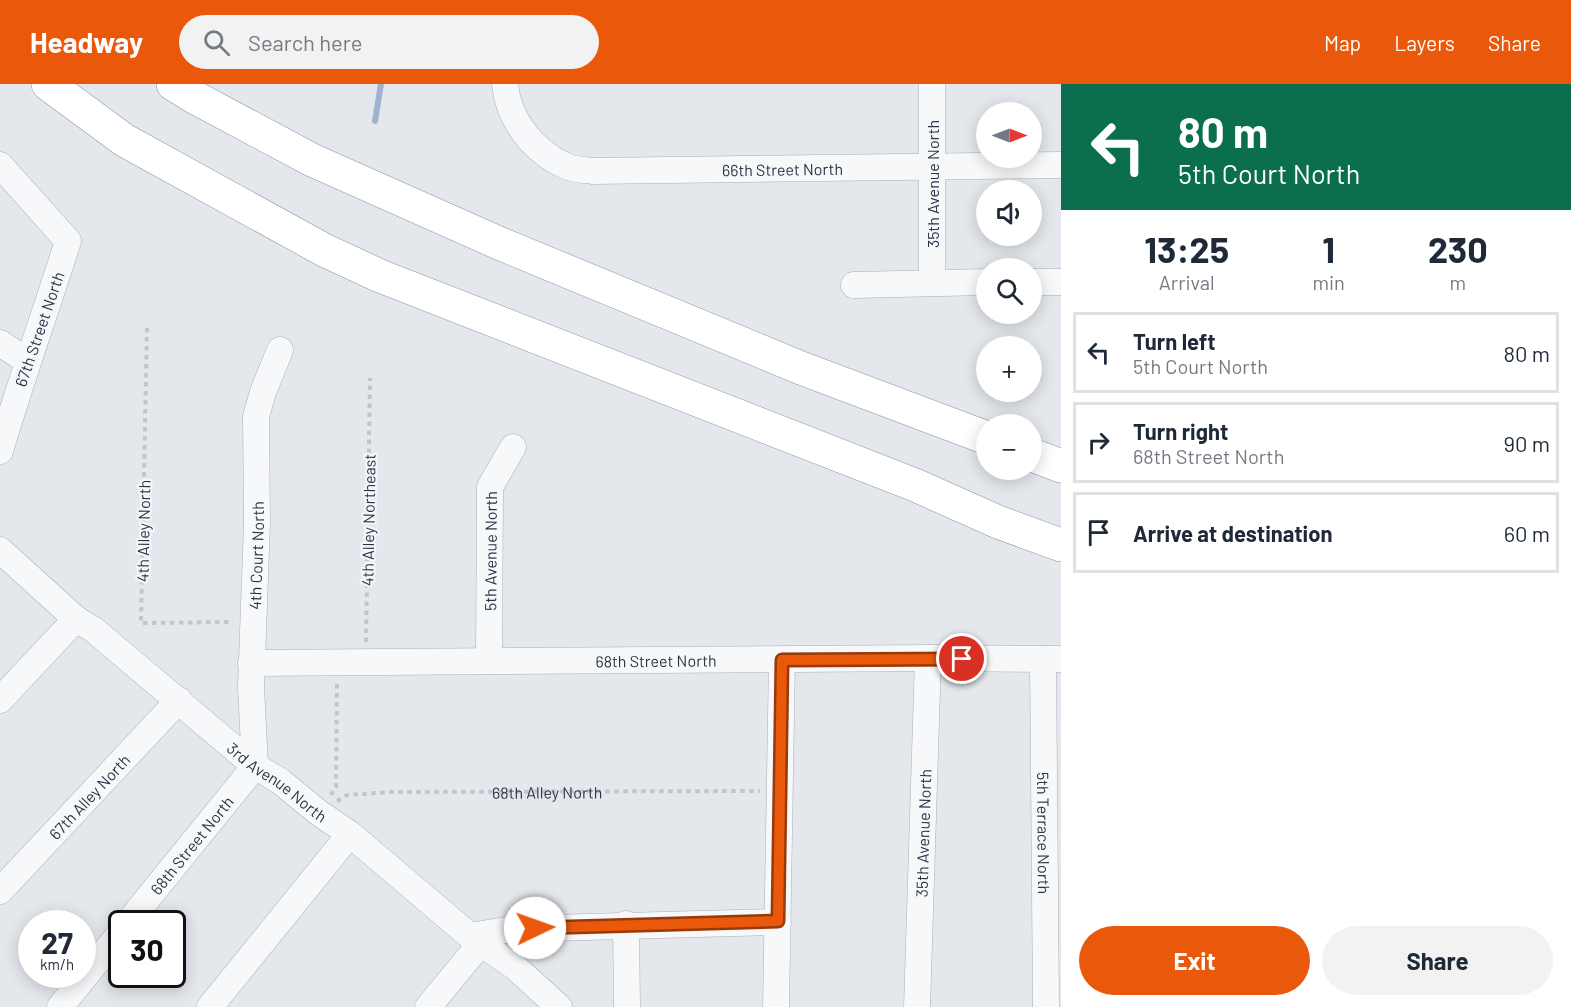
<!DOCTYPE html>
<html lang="en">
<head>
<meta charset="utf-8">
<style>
  body { margin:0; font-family:Barlow,sans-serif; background:#f2f2f3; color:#1f2937; height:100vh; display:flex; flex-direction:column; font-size:22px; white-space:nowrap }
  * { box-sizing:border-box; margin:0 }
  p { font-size:20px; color:#747a83 }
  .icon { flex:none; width:33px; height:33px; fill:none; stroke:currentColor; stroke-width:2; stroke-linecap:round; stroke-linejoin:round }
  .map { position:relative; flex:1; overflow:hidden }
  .panel { display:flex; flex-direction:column; background:#fff; width:510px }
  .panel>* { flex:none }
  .banner { background:#0b6e4f; color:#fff; overflow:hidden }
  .needle { width:39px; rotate:90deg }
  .tools { position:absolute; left:976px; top:18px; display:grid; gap:12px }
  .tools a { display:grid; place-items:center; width:66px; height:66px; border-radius:50%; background:#fff; box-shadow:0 3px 15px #0003; font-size:30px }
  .speed { position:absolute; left:18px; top:826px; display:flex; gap:12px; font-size:30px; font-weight:700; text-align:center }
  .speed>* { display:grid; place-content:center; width:78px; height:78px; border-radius:50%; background:#fff; box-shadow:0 3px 15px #0003; line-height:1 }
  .speed small { font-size:15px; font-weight:400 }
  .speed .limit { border:3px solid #111; border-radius:9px; background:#fff; color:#111 }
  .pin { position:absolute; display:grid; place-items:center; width:51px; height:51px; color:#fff; margin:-26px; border:3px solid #fff; border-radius:50%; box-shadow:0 2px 6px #0007 }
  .me { position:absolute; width:66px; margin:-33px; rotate:87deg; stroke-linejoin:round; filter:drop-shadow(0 0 4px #0008) }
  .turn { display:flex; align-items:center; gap:21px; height:126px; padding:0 18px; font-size:27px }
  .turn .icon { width:78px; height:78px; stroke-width:2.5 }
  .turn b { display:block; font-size:42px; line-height:51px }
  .eta { display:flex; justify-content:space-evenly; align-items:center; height:102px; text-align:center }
  .eta b { font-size:36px; font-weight:700; line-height:42px }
  .primary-button { display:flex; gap:12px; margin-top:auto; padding:12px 18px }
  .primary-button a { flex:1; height:69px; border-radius:36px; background:#ea580c; color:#fff; font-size:24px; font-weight:700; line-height:69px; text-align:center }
  .primary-button a+a { background:#f2f2f3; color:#1f2937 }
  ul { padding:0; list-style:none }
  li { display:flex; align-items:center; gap:18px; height:81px; margin:0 12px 9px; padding:0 6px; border:3px solid #e0e1e3; border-radius:0px }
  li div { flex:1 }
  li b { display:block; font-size:22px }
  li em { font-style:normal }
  header { display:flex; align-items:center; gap:36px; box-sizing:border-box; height:84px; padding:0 30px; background:#ea580c; color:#fff }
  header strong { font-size:28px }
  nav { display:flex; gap:33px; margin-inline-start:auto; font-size:21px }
  .search { width:420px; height:54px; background:#f2f2f3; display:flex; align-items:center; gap:15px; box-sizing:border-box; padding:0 21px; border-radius:33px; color:#747a83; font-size:22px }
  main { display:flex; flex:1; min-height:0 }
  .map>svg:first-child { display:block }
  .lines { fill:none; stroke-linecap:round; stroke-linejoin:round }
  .stream { stroke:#9fb4cc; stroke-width:6 }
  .minor-casing { stroke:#a9aeb7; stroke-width:27 }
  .highway-casing { stroke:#8b94a3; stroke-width:34 }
  .path { stroke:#c2c5cb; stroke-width:4; stroke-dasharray:4.5 4.5; stroke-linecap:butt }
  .minor { stroke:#f7f8fa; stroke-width:26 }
  .highway { stroke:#fff; stroke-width:33 }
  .route-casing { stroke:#983908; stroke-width:15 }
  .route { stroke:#ea580c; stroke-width:10 }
  .labels { text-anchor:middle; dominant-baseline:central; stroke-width:4.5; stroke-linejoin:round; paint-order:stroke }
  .street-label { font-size:16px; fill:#2b3445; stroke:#f4f6f9 }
</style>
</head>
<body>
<header>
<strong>Headway</strong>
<div class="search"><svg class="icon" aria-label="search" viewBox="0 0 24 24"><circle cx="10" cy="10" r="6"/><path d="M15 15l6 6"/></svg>Search here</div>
<nav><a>Map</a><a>Layers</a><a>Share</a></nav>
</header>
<main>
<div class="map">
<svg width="1061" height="923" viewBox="0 0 1061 923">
  <rect width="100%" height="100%" fill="#e4e7ec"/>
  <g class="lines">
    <path class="stream" d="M 375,37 L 381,0"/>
    <defs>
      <g id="minor">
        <path id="s2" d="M 505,0 C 508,36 534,68 566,82 C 574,86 585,86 593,87 L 1061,81"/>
        <path d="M 0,81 L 68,157 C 46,227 21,296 0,367"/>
        <path d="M 1032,198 L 1061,198"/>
        <path d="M 932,199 L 932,0"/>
        <path d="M 854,201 L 987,198"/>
        <path d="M 0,259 L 27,277"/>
        <path id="s3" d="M 0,466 L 76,535 L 94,546 L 255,682 L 280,697 L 319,729 L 350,750 L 470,852 L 515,883 L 559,923"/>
        <path id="s4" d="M 1043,575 L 1046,923"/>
        <path id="s5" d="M 489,577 L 490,403 L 513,363"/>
        <path id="s6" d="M 251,579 L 928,574 L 1061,575"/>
        <path d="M 0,616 L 76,535"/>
        <path id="s7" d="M 0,807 L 179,616"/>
        <path id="s8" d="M 127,840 L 255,682 L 251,603 L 257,439 L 256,333 L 263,308 L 280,266"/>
        <path d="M 626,840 L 627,923"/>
        <path d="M 470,852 L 512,845 L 778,838"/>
        <path d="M 60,923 L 122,847"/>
        <path d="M 210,923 L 350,750"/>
        <path d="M 428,923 L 481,859"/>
        <path d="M 776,923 L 782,576"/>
        <path id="s9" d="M 917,923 L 928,574"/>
      </g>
      <g id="highway">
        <path d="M 48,0 L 124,56 L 324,166 L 380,192 L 915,401 L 998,438 L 1061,461"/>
        <path d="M 173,0 L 194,13 L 312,76 L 501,160 L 801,284 L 987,354"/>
        <path d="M 1032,371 L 1061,382"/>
      </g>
    </defs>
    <use href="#minor" class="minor-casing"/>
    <use href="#highway" class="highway-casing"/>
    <g class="path">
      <path d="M 147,244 L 141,539 L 233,538"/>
      <path d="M 366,558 L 370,294"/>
      <path d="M 331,711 L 336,703 L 337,598"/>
      <path id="s1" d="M 337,717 L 347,711 L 391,708 L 760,707"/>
    </g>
    <use href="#minor" class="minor"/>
    <use href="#highway" class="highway"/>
  </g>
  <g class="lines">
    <defs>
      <path id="route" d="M 535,844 L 778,837 L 782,576 L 962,575"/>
    </defs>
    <use href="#route" class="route-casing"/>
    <use href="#route" class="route"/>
  </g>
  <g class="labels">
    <g class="street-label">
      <text stroke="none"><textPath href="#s2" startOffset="324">66th Street North</textPath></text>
      <text transform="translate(932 100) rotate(-90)">35th Avenue North</text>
      <text transform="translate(39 245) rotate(-71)">67th Street North</text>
      <text transform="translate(368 436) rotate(-89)">4th Alley Northeast</text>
      <text transform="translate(143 447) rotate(-89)">4th Alley North</text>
      <text stroke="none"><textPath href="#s5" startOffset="110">5th Avenue North</textPath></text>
      <text stroke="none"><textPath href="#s8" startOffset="414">4th Court North</textPath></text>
      <text stroke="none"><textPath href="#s6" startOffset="405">68th Street North</textPath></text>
      <text stroke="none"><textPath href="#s3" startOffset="362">3rd Avenue North</textPath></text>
      <text stroke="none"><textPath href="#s1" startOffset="212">68th Alley North</textPath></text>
      <text stroke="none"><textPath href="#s7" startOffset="130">67th Alley North</textPath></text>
      <text stroke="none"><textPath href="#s9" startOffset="174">35th Avenue North</textPath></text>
      <text stroke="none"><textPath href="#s4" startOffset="174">5th Terrace North</textPath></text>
      <text stroke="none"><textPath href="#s8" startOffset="102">68th Street North</textPath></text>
    </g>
  </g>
</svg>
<div class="tools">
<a><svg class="needle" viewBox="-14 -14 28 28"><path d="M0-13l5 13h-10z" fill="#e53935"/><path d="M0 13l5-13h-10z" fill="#747a83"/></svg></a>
<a><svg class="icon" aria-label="sound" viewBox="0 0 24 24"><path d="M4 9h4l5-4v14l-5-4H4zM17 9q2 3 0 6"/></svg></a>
<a><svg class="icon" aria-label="search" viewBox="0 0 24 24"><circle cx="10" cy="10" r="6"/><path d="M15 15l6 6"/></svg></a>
<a>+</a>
<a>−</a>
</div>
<div class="speed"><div>27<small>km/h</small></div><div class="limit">30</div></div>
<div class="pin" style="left:962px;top:575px;background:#d93025"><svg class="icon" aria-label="arrive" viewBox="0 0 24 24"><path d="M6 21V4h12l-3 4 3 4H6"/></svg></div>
<svg class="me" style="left:535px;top:844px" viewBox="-20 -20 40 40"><circle r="19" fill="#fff"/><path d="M0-13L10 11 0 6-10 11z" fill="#ea580c"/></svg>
</div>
<section class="panel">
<div class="banner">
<div class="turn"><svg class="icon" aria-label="left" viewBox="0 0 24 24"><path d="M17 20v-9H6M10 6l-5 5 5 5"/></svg><div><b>80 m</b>5th Court North</div></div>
</div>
<div class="eta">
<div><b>13:25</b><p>Arrival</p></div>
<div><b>1</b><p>min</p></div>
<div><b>230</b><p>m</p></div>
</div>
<ul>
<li><svg class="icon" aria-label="left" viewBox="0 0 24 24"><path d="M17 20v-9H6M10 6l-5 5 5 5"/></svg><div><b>Turn left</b><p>5th Court North</p></div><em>80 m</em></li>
<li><svg class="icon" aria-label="right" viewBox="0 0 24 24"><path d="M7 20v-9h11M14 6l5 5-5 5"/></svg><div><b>Turn right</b><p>68th Street North</p></div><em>90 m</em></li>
<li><svg class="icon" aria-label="arrive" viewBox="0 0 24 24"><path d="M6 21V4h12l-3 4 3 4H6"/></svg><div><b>Arrive at destination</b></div><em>60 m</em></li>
</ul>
<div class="primary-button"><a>Exit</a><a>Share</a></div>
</section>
</main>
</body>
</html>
